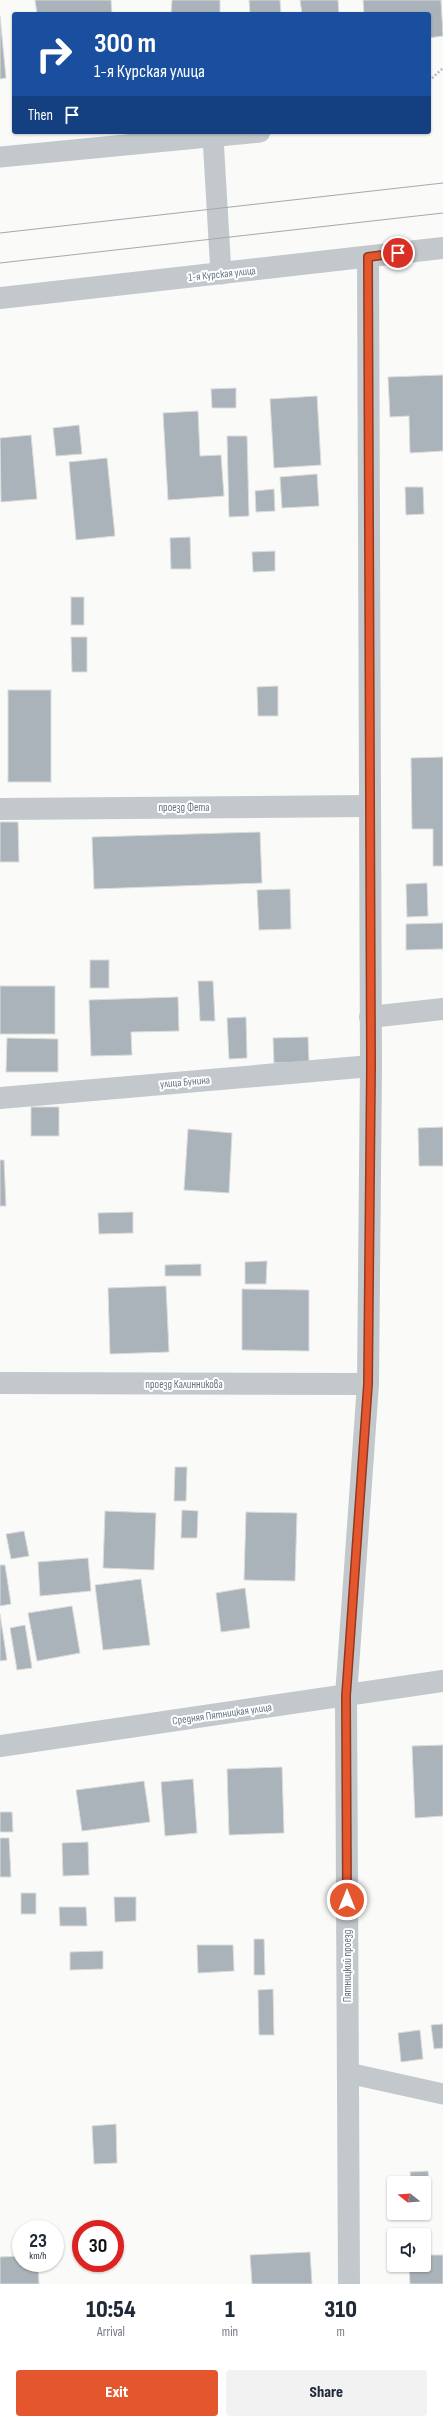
<!DOCTYPE html>
<html lang="en">
<head>
<meta charset="utf-8">
<style>
  body { margin:0; font-family:"Sofia Sans Condensed",sans-serif; background:#f2f2f3; color:#1f2937; height:100vh; display:flex; flex-direction:column; font-size:15px; white-space:nowrap }
  * { box-sizing:border-box; margin:0 }
  p { font-size:13px; color:#747a83 }
  .icon { flex:none; width:22px; height:22px; fill:none; stroke:currentColor; stroke-width:2; stroke-linecap:round; stroke-linejoin:round }
  .map { position:relative; height:2284px; overflow:hidden }
  .details { display:flex; flex-direction:column; background:#fff; flex:1 }
  .details>* { flex:none }
  .banner { position:absolute; left:12px; top:12px; width:419px; height:122px; border-radius:4px; box-shadow:0 1px 3px #0004; background:#1a4fa0; color:#fff; overflow:hidden }
  .needle { width:26px; rotate:287deg }
  .controls { position:absolute; left:387px; top:2176px; display:grid; gap:8px }
  .controls a { display:grid; place-items:center; width:44px; height:44px; border-radius:4px; background:#fff; box-shadow:0 1px 3px #0004; font-size:20px }
  .speed { position:absolute; left:12px; top:2220px; display:flex; gap:8px; font-size:20px; font-weight:700; text-align:center }
  .speed>* { display:grid; place-content:center; width:52px; height:52px; border-radius:50%; background:#fff; box-shadow:0 1px 3px #0004; line-height:1 }
  .speed small { font-size:10px; font-weight:400 }
  .speed .limit { border:6px solid #d22; background:#fff; color:#111 }
  .pin { position:absolute; display:grid; place-items:center; width:34px; height:34px; color:#fff; margin:-17px; border:2px solid #fff; border-radius:50%; box-shadow:0 1px 4px #0007 }
  .me { position:absolute; width:44px; margin:-22px; rotate:0deg; stroke-linejoin:round; filter:drop-shadow(0 0 3px #0008) }
  .turn { display:flex; align-items:center; gap:14px; height:84px; padding:0 16px; font-size:18px }
  .turn .icon { width:52px; height:52px; stroke-width:2.5 }
  .turn b { display:block; font-size:28px; line-height:34px }
  .then { display:flex; align-items:center; height:38px; padding:0 16px; background:#0003; gap:8px; font-size:15px }
  .eta { display:flex; justify-content:space-evenly; align-items:center; height:68px; text-align:center }
  .eta b { font-size:24px; font-weight:800; line-height:28px }
  .button { display:flex; gap:8px; margin-top:auto; padding:8px 16px }
  .button a { flex:1; height:46px; border-radius:4px; background:#e4572e; color:#fff; font-size:16px; font-weight:800; line-height:46px; text-align:center }
  .button a+a { background:#f2f2f3; color:#1f2937 }
  .map>svg:first-child { display:block }
  .building { fill:#aab3b9; stroke:#dcdcda }
  .lines { fill:none; stroke-linecap:round; stroke-linejoin:round }
  .path { stroke:#bbbfc2; stroke-width:2.5; stroke-dasharray:2 2; stroke-linecap:butt }
  .service { stroke:#c3c8cc; stroke-width:21 }
  .minor { stroke:#c3c8cc; stroke-width:22 }
  .tertiary { stroke:#c3c8cc; stroke-width:22 }
  .tram { stroke:#a2aab0; stroke-width:1 }
  .route-casing { stroke:#94391e; stroke-width:10 }
  .route { stroke:#e4572e; stroke-width:7 }
  .labels { text-anchor:middle; dominant-baseline:central; stroke-width:4; stroke-linejoin:round; paint-order:stroke }
  .street-label { font-size:11px; fill:#657683; stroke:#fff }
</style>
</head>
<body>
<div class="map">
<svg width="443" height="2284" viewBox="0 0 443 2284">
  <rect width="100%" height="100%" fill="#fafaf8"/>
  <g class="building">
    <path d="M 35,0 L 111,0 L 112,14 L 37,14 Z"/>
    <path d="M 172,0 L 220,0 L 220,14 L 171,14 Z"/>
    <path d="M 249,0 L 280,0 L 281,14 L 250,14 Z"/>
    <path d="M 300,0 L 338,0 L 339,14 L 302,14 Z"/>
    <path d="M 363,0 L 441,0 L 443,36 L 429,38 L 429,14 L 364,14 Z"/>
    <path d="M 0,16 L 6,78 L 0,79 Z"/>
    <path d="M 443,375 L 443,451 L 410,453 L 409,416 L 390,417 L 388,377 Z"/>
    <path d="M 236,388 L 236,408 L 212,408 L 211,389 Z"/>
    <path d="M 317,396 L 321,465 L 274,468 L 270,399 Z"/>
    <path d="M 198,411 L 200,456 L 221,455 L 224,496 L 168,500 L 163,413 Z"/>
    <path d="M 79,425 L 82,454 L 56,456 L 53,428 Z"/>
    <path d="M 31,435 L 37,499 L 1,502 L 0,438 Z"/>
    <path d="M 227,436 L 247,436 L 249,516 L 229,517 Z"/>
    <path d="M 107,458 L 115,536 L 76,540 L 69,462 Z"/>
    <path d="M 317,474 L 319,506 L 282,508 L 280,477 Z"/>
    <path d="M 405,487 L 423,487 L 424,514 L 406,515 Z"/>
    <path d="M 274,489 L 275,511 L 256,512 L 255,491 Z"/>
    <path d="M 190,537 L 191,569 L 171,569 L 170,538 Z"/>
    <path d="M 275,551 L 275,571 L 253,572 L 252,552 Z"/>
    <rect x="71" y="597" width="13" height="28"/>
    <path d="M 71,637 L 87,637 L 87,672 L 72,672 Z"/>
    <path d="M 278,686 L 278,716 L 258,716 L 257,687 Z"/>
    <rect x="8" y="690" width="43" height="92"/>
    <path d="M 443,757 L 443,866 L 433,866 L 433,829 L 412,829 L 411,758 Z"/>
    <path d="M 0,822 L 18,822 L 19,862 L 0,862 Z"/>
    <path d="M 260,832 L 262,883 L 94,889 L 92,837 Z"/>
    <path d="M 427,883 L 428,916 L 407,917 L 406,884 Z"/>
    <path d="M 290,889 L 291,929 L 259,930 L 257,890 Z"/>
    <path d="M 443,923 L 443,949 L 406,950 L 406,924 Z"/>
    <rect x="90" y="960" width="19" height="28"/>
    <path d="M 198,981 L 213,981 L 215,1021 L 200,1021 Z"/>
    <rect x="0" y="986" width="55" height="48"/>
    <path d="M 178,997 L 179,1031 L 131,1032 L 132,1055 L 91,1056 L 89,1000 Z"/>
    <path d="M 246,1017 L 247,1058 L 229,1059 L 227,1018 Z"/>
    <path d="M 308,1037 L 309,1062 L 274,1063 L 273,1038 Z"/>
    <path d="M 7,1038 L 58,1039 L 58,1072 L 6,1072 Z"/>
    <rect x="31" y="1107" width="28" height="29"/>
    <path d="M 443,1127 L 443,1166 L 419,1166 L 418,1128 Z"/>
    <path d="M 188,1129 L 232,1133 L 229,1193 L 184,1190 Z"/>
    <path d="M 0,1160 L 4,1160 L 6,1206 L 0,1206 Z"/>
    <path d="M 133,1212 L 133,1233 L 99,1234 L 98,1213 Z"/>
    <path d="M 267,1261 L 266,1284 L 245,1284 L 245,1262 Z"/>
    <path d="M 201,1264 L 201,1276 L 165,1276 L 165,1265 Z"/>
    <path d="M 166,1286 L 169,1352 L 110,1354 L 108,1288 Z"/>
    <path d="M 242,1289 L 309,1290 L 309,1351 L 242,1350 Z"/>
    <path d="M 175,1467 L 187,1467 L 186,1501 L 174,1501 Z"/>
    <path d="M 182,1510 L 198,1511 L 197,1538 L 181,1538 Z"/>
    <path d="M 105,1511 L 156,1513 L 154,1570 L 103,1568 Z"/>
    <path d="M 246,1512 L 297,1513 L 295,1581 L 244,1580 Z"/>
    <path d="M 24,1531 L 29,1556 L 11,1559 L 6,1534 Z"/>
    <path d="M 88,1558 L 91,1591 L 40,1596 L 38,1562 Z"/>
    <path d="M 0,1565 L 5,1565 L 11,1604 L 0,1606 Z"/>
    <path d="M 141,1579 L 150,1645 L 103,1650 L 95,1585 Z"/>
    <path d="M 245,1588 L 250,1628 L 221,1632 L 216,1593 Z"/>
    <path d="M 72,1606 L 80,1653 L 37,1661 L 28,1613 Z"/>
    <path d="M 0,1614 L 7,1660 L 0,1661 Z"/>
    <path d="M 25,1625 L 32,1668 L 17,1670 L 10,1628 Z"/>
    <path d="M 443,1745 L 443,1816 L 415,1818 L 412,1746 Z"/>
    <path d="M 282,1767 L 284,1833 L 229,1835 L 227,1769 Z"/>
    <path d="M 193,1779 L 197,1833 L 165,1836 L 161,1782 Z"/>
    <path d="M 144,1781 L 150,1822 L 82,1831 L 76,1790 Z"/>
    <path d="M 0,1812 L 12,1812 L 13,1832 L 0,1832 Z"/>
    <path d="M 0,1838 L 9,1838 L 11,1877 L 0,1877 Z"/>
    <path d="M 88,1842 L 89,1875 L 63,1876 L 62,1843 Z"/>
    <rect x="21" y="1893" width="15" height="21"/>
    <path d="M 114,1897 L 136,1897 L 136,1921 L 115,1922 Z"/>
    <path d="M 59,1907 L 86,1907 L 87,1926 L 60,1926 Z"/>
    <path d="M 254,1939 L 264,1939 L 265,1975 L 254,1975 Z"/>
    <path d="M 197,1945 L 233,1945 L 234,1971 L 198,1973 Z"/>
    <path d="M 103,1951 L 103,1969 L 70,1970 L 70,1952 Z"/>
    <path d="M 273,1989 L 274,2035 L 259,2035 L 258,1990 Z"/>
    <path d="M 443,2024 L 443,2048 L 434,2049 L 431,2025 Z"/>
    <path d="M 420,2030 L 423,2059 L 401,2062 L 398,2033 Z"/>
    <path d="M 116,2124 L 117,2163 L 94,2164 L 92,2126 Z"/>
    <path d="M 428,2171 L 429,2182 L 411,2183 L 410,2172 Z"/>
    <path d="M 310,2252 L 312,2284 L 252,2284 L 250,2255 Z"/>
    <path d="M 424,2255 L 443,2255 L 443,2284 L 410,2284 L 409,2265 L 424,2265 Z"/>
    <path d="M 21,2256 L 21,2263 L 38,2263 L 39,2284 L 0,2284 L 0,2257 Z"/>
  </g>
  <g class="lines">
    <path class="path" d="M 429,81 L 443,68"/>
    <g class="service">
      <path d="M 213,137 L 221,274"/>
      <path d="M 0,157 L 260,132"/>
      <path d="M 348,2073 L 443,2094"/>
    </g>
    <g class="minor">
      <path d="M 0,809 L 369,806"/>
      <path d="M 370,1017 L 443,1009"/>
      <path d="M 0,1098 L 371,1066"/>
      <path d="M 0,1383 L 368,1384"/>
      <path d="M 0,1746 L 443,1681"/>
      <path d="M 349,2284 L 346,1696 L 368,1384 L 371,1066 L 368,257"/>
    </g>
    <path class="tertiary" d="M 0,298 L 443,248"/>
    <g class="tram">
      <path d="M 0,233 L 443,183"/>
      <path d="M 0,263 L 443,213"/>
    </g>
  </g>
  <g class="lines">
    <defs>
      <path id="route" d="M 347,1900 L 346,1696 L 368,1384 L 371,1066 L 368,257 L 398,253"/>
    </defs>
    <use href="#route" class="route-casing"/>
    <use href="#route" class="route"/>
  </g>
  <g class="labels">
    <g class="street-label">
      <text transform="translate(222 274) rotate(-6)">1-я Курская улица</text>
      <text x="184" y="807">проезд Фета</text>
      <text transform="translate(185 1082) rotate(-5)">улица Бунина</text>
      <text x="184" y="1384">проезд Калинникова</text>
      <text transform="translate(222 1714) rotate(-8)">Средняя Пятницкая улица</text>
      <text transform="translate(347 1966) rotate(-90)">Пятницкий проезд</text>
    </g>
  </g>
</svg>
<div class="controls">
<a><svg class="needle" viewBox="-14 -14 28 28"><path d="M0-13l5 13h-10z" fill="#e53935"/><path d="M0 13l5-13h-10z" fill="#747a83"/></svg></a>
<a><svg class="icon" aria-label="sound" viewBox="0 0 24 24"><path d="M4 9h4l5-4v14l-5-4H4zM17 9q2 3 0 6"/></svg></a>
</div>
<div class="speed"><div>23<small>km/h</small></div><div class="limit">30</div></div>
<div class="pin" style="left:398px;top:253px;background:#d93025"><svg class="icon" aria-label="arrive" viewBox="0 0 24 24"><path d="M6 21V4h12l-3 4 3 4H6"/></svg></div>
<svg class="me" style="left:347px;top:1900px" viewBox="-20 -20 40 40"><circle r="17" fill="#e4572e" stroke="#fff" stroke-width="3"/><path d="M0-11L8 9 0 5-8 9z" fill="#fff"/></svg>
<div class="banner">
<div class="turn"><svg class="icon" aria-label="right" viewBox="0 0 24 24"><path d="M7 20v-9h11M14 6l5 5-5 5"/></svg><div><b>300 m</b>1-я Курская улица</div></div>
<div class="then">Then<svg class="icon" aria-label="arrive" viewBox="0 0 24 24"><path d="M6 21V4h12l-3 4 3 4H6"/></svg></div>
</div>
</div>
<section class="details">
<div class="eta">
<div><b>10:54</b><p>Arrival</p></div>
<div><b>1</b><p>min</p></div>
<div><b>310</b><p>m</p></div>
</div>
<div class="button"><a>Exit</a><a>Share</a></div>
</section>
</body>
</html>
